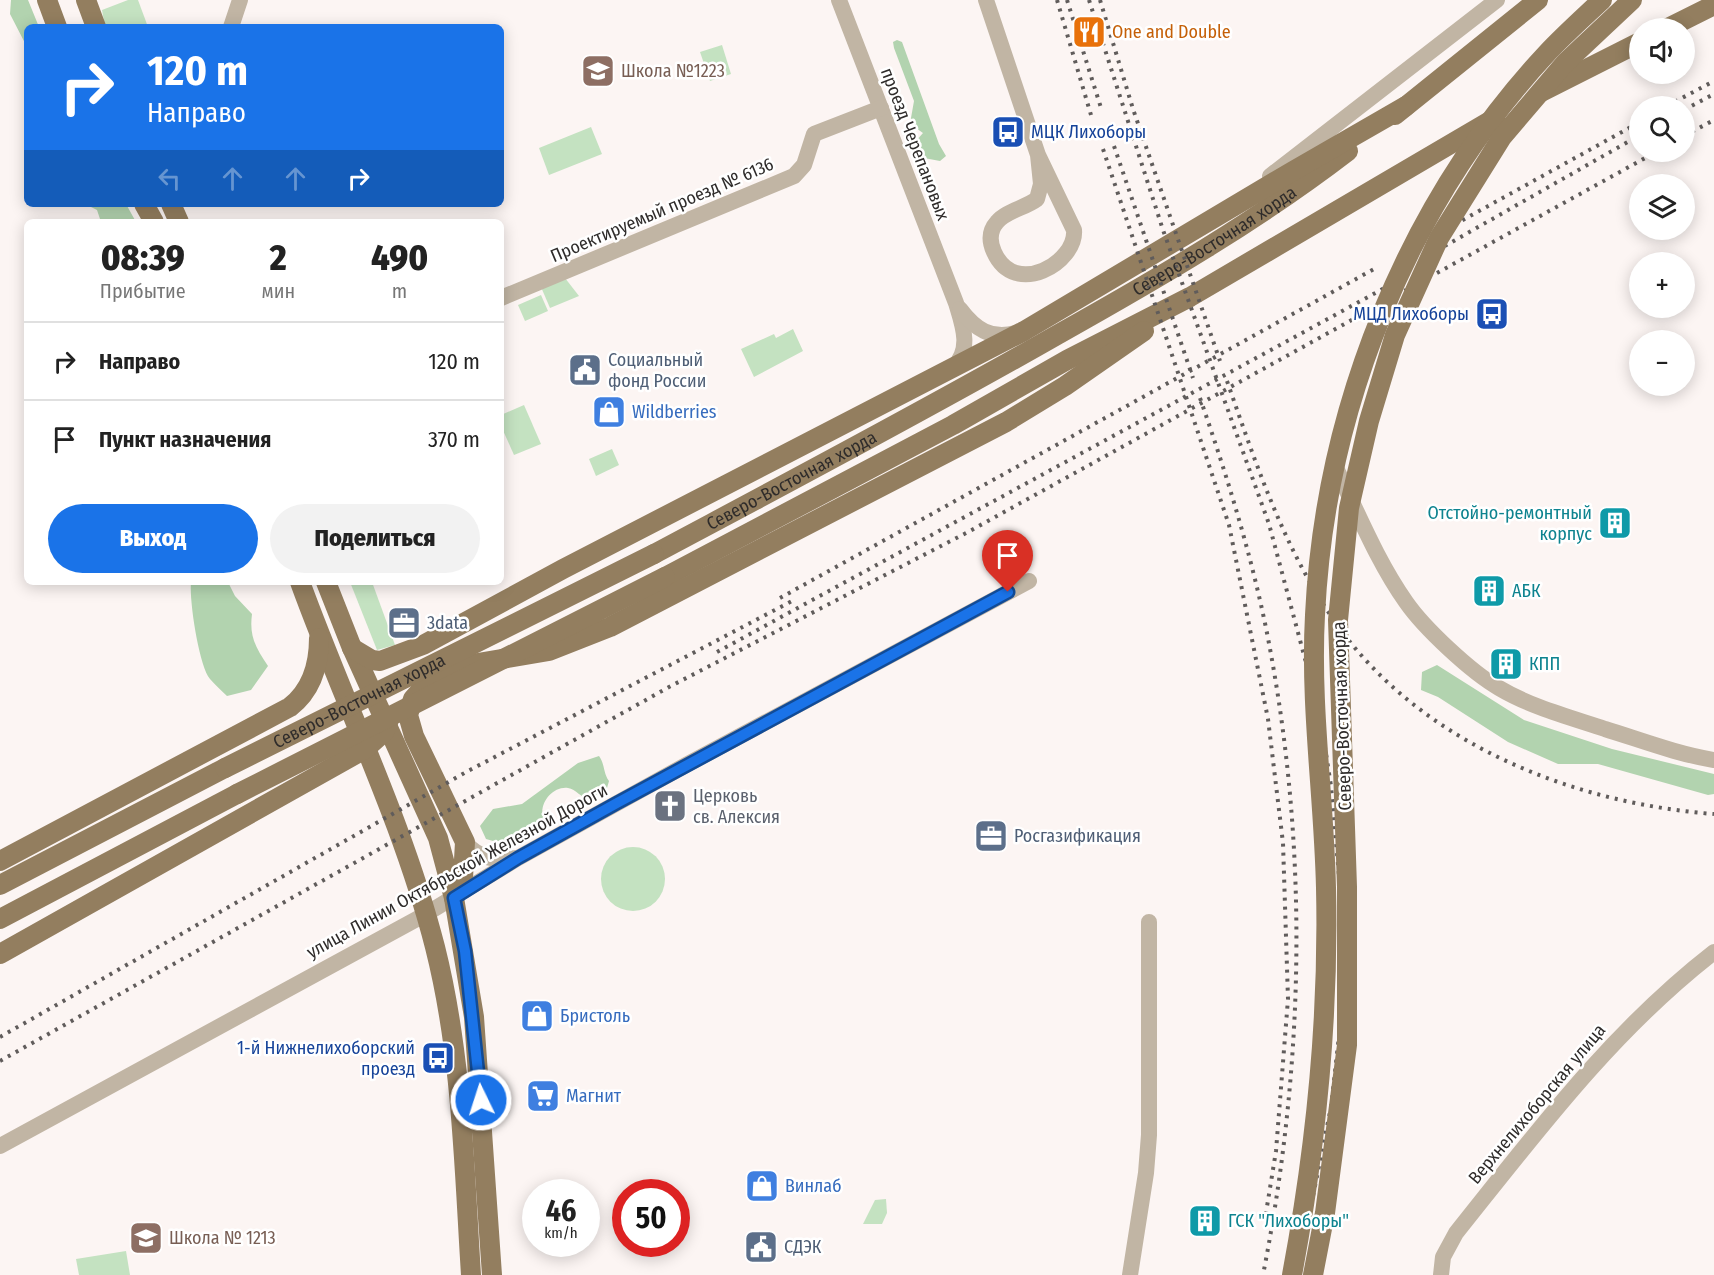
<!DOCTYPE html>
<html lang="ru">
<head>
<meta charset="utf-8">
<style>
  body { margin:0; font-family:"Fira Sans Condensed",sans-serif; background:#f2f2f2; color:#222; height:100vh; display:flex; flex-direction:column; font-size:22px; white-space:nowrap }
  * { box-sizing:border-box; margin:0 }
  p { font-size:20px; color:#767676 }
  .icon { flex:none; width:33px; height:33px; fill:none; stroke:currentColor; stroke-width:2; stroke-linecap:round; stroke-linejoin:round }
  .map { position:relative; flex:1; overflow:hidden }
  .details { position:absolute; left:24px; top:219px; width:480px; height:366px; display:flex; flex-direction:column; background:#fff; border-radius:9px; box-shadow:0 3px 15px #0003 }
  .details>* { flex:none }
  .top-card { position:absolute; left:24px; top:24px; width:480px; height:183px; border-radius:9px; box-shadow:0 3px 15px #0003; background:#1a73e8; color:#fff; overflow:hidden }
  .buttons { position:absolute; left:1629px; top:18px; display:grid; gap:12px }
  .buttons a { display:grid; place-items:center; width:66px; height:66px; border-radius:50%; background:#fff; box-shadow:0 3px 15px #0003; font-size:30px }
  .speed { position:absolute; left:522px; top:1179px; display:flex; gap:12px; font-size:30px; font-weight:700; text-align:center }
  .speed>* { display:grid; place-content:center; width:78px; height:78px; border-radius:50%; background:#fff; box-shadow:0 3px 15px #0003; line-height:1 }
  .speed small { font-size:15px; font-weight:400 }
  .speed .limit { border:9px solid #d22; background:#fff; color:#111 }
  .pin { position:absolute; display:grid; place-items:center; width:51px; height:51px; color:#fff; margin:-62px -26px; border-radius:50% 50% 50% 0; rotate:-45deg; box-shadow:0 0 6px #0007 }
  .pin .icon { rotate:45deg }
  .me { position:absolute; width:66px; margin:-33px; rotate:356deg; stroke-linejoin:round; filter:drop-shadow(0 0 4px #0008) }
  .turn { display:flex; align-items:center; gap:21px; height:126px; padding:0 24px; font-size:27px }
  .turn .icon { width:78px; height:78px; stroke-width:2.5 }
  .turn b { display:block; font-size:42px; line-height:51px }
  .lanes { display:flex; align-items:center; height:57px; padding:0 24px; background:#0003; justify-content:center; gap:30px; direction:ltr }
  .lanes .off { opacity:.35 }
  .eta { display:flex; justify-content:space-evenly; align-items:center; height:102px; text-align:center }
  .eta b { font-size:36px; font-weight:800; line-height:42px }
  .action { display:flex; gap:12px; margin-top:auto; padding:12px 24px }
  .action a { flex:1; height:69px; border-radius:36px; background:#1a73e8; color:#fff; font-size:24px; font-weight:800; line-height:69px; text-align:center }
  .action a+a { background:#f2f2f2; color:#222 }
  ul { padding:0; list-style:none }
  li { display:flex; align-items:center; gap:18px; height:78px; padding:0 24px; border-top:2px solid #e0e0e0 }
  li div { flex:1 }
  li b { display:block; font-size:22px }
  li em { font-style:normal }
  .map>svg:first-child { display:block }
  .green { fill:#c4e2c1 }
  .forest { fill:#b2d3af }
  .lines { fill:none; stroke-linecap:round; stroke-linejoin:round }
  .minor { stroke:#c1b5a4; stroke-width:16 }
  .major { stroke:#937e5f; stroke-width:20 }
  .rail { stroke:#605c5b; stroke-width:4; stroke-dasharray:3 6; stroke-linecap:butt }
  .major-bridge { stroke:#937e5f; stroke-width:20 }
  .route-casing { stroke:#114b97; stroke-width:15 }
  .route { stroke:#1a73e8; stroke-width:10 }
  .labels { text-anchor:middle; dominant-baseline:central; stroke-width:5; stroke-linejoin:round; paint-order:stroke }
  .food-label { font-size:18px; fill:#c56008; stroke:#fff; text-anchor:start }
  .education-label { font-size:18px; fill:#785e54; stroke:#fff; text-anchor:start }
  .transit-label { font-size:18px; fill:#164399; stroke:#fff; text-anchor:end }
  .street-label { font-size:18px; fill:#2f2c2b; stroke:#fff }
  .service-label { font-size:18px; fill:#4e5e75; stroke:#fff; text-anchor:start }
  .shop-label { font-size:18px; fill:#366cbe; stroke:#fff; text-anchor:start }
  .culture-label { font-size:18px; fill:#0d838f; stroke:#fff; text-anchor:start }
  .worship-label { font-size:18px; fill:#5b616d; stroke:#fff; text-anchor:start }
</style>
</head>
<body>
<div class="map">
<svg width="1714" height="1275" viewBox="0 0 1714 1275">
  <rect width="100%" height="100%" fill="#fcf5f3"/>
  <g class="green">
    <path d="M 128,0 L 138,0 L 148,27 L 105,27 L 102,10 Z"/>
    <path d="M 722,45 L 731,74 L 710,81 L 700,52 Z"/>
    <path d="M 591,127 L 602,154 L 549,175 L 539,148 Z"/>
    <path d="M 565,278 L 579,296 L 550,308 L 541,287 Z"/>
    <path d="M 541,295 L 548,311 L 525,321 L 518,305 Z"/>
    <path d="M 793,329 L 803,351 L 754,377 L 741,349 L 774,334 L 776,338 Z"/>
    <path d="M 524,405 L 541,444 L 514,455 L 501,426 L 501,415 Z"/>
    <path d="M 612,449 L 619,465 L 596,476 L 589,459 Z"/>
    <path d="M 350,582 L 372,582 L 395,645 L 377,650 Z"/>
    <circle cx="633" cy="879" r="32"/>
    <path d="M 886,1199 L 887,1213 L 882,1224 L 863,1224 L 875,1200 Z"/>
    <path d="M 126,1251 L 130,1275 L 79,1275 L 76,1259 Z"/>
  </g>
  <g class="forest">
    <path d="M 11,0 L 28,0 L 39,27 L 27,27 L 27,47 L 10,14 Z"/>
    <path d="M 897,40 L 902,42 L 939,144 L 946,156 L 940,161 L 924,158 L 909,149 L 923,133 L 913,126 L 911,118 L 914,101 L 894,48 L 893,42 Z"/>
    <path d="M 85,204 L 126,204 L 136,222 L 101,222 L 97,210 Z"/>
    <path d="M 191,582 L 228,582 L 235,596 L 252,614 C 249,637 256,648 268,666 L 251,690 L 227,696 C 221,690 215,685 210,679 C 199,666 189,600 191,582 Z"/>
    <path d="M 1437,665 L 1524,720 L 1612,749 L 1714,774 L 1714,794 L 1708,795 L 1598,764 L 1558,764 L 1508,742 L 1438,697 L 1421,690 L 1422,672 Z"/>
    <path d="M 599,756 C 605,764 603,773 609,781 L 607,788 L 590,800 C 581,798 576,789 568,788 C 553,786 539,803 543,817 L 550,823 C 532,834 508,847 486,839 L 480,826 L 493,809 L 522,804 L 578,763 Z"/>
  </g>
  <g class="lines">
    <g class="minor">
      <path d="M 839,0 L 956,303 C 963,326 972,349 953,368"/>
      <path d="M 986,0 L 1038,155 L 1074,230 C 1077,262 1015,299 994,252 C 989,241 989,231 997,222 C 1006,211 1025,208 1037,199 L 1041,184 L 1038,155"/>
      <path d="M 231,27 L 240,0"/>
      <path d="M 1270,176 L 1497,0"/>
      <path d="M 501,298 L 794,176 L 804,165 L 814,134 L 881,108"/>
      <path d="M 960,309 C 975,329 991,340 1016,333"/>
      <path d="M 1336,468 C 1358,513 1377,561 1406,602 C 1424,628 1471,672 1499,688 C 1531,707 1569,717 1605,729 C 1641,740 1677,754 1714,760"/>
      <path d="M 465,842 C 479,859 496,861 517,858"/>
      <path d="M 0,1146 L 426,914 L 518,858 L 686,765 L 1029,581"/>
      <path d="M 1130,1275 L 1146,1173 L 1149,1135 L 1149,922"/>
      <path d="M 1441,1275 L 1443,1257 L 1456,1233 C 1536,1133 1612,1031 1714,952"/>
    </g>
    <g class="major">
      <path d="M 47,0 L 57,27"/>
      <path d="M 86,0 L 96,27"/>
      <path d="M 1668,28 L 1714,5"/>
      <path d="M 1541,92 L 1640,42"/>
      <path d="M 1395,115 L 1538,0"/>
      <path d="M 144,204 L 154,222"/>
      <path d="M 171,204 L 179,222"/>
      <path id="s1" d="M 654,554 C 789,482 924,411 1057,335 C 1157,279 1257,221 1348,151"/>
      <path d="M 665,577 L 953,425 L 1067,360 L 1190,297 L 1495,118"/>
      <path d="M 300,582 C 344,703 403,822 435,947 C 462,1054 464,1165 471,1275"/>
      <path d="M 326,582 L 352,648 L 438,838 L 454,898 L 474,1017 L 492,1275"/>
      <path d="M 352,648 L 372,660 L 380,661 L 423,645 L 563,569 L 1024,331 L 1293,171 L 1406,106"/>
      <path d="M 0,861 L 290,707 C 312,690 319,665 319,638"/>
      <path d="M 0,885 L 225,768"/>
      <path d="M 454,898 L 463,878 L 465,842 L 414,736 L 408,715 L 413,699 L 430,680 L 447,670 L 466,665 L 549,651 L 610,627 L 1006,422 L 1065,386 L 1144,331"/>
      <path d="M 0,919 L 237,794"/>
      <path d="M 0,954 L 365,749 L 384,732 L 388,723"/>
    </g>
    <g class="rail">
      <path d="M 1057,0 L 1091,115"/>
      <path d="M 1067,0 L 1102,111"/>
      <path d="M 1089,0 L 1163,230 L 1269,524 L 1320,715 L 1331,786 L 1339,876 L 1342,971 L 1339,1036 L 1331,1107 L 1297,1275"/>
      <path d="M 1100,0 L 1133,109 L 1220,361"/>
      <path d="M 1667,106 L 1714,81"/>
      <path d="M 1684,110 L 1714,94"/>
      <path d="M 1684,136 L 1714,120"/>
      <path d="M 1114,146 L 1193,378"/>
      <path d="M 1103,149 L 1229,525 L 1268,719 L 1283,843 L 1288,999 L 1276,1151 L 1265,1219"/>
      <path d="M 1423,242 L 1640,122"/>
      <path d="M 1429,255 L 1640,135"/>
      <path d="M 1437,273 L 1656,152"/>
      <path d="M 1227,381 C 1255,461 1282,543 1329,613 C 1412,740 1568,803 1714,814"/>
      <path d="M 1200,398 C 1226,473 1250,550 1266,628 C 1309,844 1305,1060 1263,1275"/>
      <path d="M 780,598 L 1374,269"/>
      <path d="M 717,652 L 1401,279"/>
      <path d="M 0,1037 L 468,771 L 794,600"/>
      <path d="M 0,1061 L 669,687 L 968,532 L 1406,290"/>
    </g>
    <g class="major-bridge">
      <path id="s2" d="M 225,768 L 654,554"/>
      <path d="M 237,794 L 665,577"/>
      <path d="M 1292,1275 C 1316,1147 1329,1018 1326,888 C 1324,797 1310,706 1315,615 C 1325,409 1407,203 1548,52 C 1565,34 1584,17 1602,0"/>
      <path d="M 1313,1275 L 1325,1213 L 1347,1045 L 1347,887 L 1338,620 L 1349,508 L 1369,421 L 1395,335 L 1439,238 L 1502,137 L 1566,62 L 1632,0"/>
    </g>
  </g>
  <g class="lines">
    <defs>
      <path id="route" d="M 481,1100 L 465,951 L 454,898 L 518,858 L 617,803 L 1008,592"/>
    </defs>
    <use href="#route" class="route-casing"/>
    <use href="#route" class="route"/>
  </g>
  <defs>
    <symbol id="restaurant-square" viewBox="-11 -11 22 22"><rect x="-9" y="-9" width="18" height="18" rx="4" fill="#e8710a" stroke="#fff"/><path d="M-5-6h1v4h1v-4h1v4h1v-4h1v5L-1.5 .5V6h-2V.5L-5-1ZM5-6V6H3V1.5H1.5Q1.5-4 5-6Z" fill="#fff"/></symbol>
    <symbol id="school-square" viewBox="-11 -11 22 22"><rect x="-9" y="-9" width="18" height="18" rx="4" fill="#8d6e63" stroke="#fff"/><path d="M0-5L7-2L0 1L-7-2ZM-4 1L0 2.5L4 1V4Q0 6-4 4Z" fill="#fff"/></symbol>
    <symbol id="bus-square" viewBox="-11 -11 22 22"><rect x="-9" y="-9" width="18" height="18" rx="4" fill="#1a4fb4" stroke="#fff"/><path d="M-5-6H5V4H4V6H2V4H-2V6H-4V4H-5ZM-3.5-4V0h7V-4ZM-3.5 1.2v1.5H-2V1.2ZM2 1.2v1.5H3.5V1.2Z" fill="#fff"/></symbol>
    <symbol id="civic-square" viewBox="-11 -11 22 22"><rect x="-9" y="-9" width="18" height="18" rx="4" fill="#5c6f8a" stroke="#fff"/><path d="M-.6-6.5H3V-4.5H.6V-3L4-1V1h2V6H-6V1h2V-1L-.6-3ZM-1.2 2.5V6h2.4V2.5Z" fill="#fff"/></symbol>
    <symbol id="shop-square" viewBox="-11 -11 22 22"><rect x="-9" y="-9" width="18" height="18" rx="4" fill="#3f7fe0" stroke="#fff"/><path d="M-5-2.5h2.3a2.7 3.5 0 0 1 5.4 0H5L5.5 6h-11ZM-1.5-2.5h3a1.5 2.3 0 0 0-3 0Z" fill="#fff"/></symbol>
    <symbol id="building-square" viewBox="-11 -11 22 22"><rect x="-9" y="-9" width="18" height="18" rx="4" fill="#0f9aa8" stroke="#fff"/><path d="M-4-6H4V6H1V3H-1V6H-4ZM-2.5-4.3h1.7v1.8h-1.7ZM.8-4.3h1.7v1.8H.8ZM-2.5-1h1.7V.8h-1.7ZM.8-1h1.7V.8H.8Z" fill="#fff"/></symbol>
    <symbol id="office-square" viewBox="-11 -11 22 22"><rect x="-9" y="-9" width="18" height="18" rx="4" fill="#5c6f8a" stroke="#fff"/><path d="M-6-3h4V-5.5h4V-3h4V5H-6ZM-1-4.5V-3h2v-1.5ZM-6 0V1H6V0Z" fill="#fff"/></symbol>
    <symbol id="church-square" viewBox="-11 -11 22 22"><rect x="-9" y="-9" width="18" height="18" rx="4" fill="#6b7280" stroke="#fff"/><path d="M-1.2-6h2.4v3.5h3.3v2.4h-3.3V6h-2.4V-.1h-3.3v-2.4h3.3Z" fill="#fff"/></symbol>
    <symbol id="supermarket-square" viewBox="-11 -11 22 22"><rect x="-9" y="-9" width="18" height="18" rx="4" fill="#3f7fe0" stroke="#fff"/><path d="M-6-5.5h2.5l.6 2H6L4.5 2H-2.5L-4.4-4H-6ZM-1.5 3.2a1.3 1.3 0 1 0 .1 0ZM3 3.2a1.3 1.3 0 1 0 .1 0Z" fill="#fff"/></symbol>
  </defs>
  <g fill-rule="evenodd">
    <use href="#restaurant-square" x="1070" y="13" width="38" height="38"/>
    <use href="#school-square" x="579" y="52" width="38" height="38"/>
    <use href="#bus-square" x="989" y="113" width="38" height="38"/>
    <use href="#bus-square" x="1473" y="295" width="38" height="38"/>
    <use href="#civic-square" x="566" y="351" width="38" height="38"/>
    <use href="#shop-square" x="590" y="393" width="38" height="38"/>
    <use href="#building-square" x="1596" y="504" width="38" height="38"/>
    <use href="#building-square" x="1470" y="572" width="38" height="38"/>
    <use href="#office-square" x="385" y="604" width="38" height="38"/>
    <use href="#building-square" x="1487" y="645" width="38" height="38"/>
    <use href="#church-square" x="651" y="787" width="38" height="38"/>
    <use href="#office-square" x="972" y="817" width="38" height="38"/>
    <use href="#shop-square" x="518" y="997" width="38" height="38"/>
    <use href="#bus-square" x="419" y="1039" width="38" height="38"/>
    <use href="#supermarket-square" x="524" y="1077" width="38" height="38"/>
    <use href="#shop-square" x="743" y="1167" width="38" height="38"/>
    <use href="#building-square" x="1186" y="1202" width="38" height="38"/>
    <use href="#school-square" x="127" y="1219" width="38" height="38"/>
    <use href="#civic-square" x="742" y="1228" width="38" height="38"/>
  </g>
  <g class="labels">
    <g class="food-label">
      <text x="1112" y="32">One and Double</text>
    </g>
    <g class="education-label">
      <text x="621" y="71">Школа №1223</text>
      <text x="169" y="1238">Школа № 1213</text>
    </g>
    <g class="transit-label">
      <text x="1031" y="132" text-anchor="start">МЦК Лихоборы</text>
      <text x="1469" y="314">МЦД Лихоборы</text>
      <text x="415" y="1048">1-й Нижнелихоборский<tspan x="415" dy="21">проезд</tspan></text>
    </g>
    <g class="street-label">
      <text transform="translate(915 144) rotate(69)">проезд Черепановых</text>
      <text transform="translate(662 210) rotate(-23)">Проектируемый проезд № 6136</text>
      <text stroke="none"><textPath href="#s1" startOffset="642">Северо-Восточная хорда</textPath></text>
      <text stroke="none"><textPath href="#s1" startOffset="156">Северо-Восточная хорда</textPath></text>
      <text stroke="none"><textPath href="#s2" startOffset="150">Северо-Восточная хорда</textPath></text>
      <text transform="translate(1342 716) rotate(-92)">Северо-Восточная хорда</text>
      <text transform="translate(457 871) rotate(-29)">улица Линии Октябрьской Железной Дороги</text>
      <text transform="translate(1537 1104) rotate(-50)">Верхнелихоборская улица</text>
    </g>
    <g class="service-label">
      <text x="608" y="360">Социальный<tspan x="608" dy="21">фонд России</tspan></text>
      <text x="427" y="623">3data</text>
      <text x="1014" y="836">Росгазификация</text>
      <text x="784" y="1247">СДЭК</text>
    </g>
    <g class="shop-label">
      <text x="632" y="412">Wildberries</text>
      <text x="560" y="1016">Бристоль</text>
      <text x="566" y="1096">Магнит</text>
      <text x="785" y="1186">Винлаб</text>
    </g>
    <g class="culture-label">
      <text x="1592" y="513" text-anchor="end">Отстойно-ремонтный<tspan x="1592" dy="21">корпус</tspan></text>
      <text x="1512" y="591">АБК</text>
      <text x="1529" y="664">КПП</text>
      <text x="1228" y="1221">ГСК "Лихоборы"</text>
    </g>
    <g class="worship-label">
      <text x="693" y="796">Церковь<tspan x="693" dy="21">св. Алексия</tspan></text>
    </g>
  </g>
</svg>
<div class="buttons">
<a><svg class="icon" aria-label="sound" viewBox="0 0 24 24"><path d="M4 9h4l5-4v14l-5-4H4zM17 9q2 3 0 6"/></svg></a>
<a><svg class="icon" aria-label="search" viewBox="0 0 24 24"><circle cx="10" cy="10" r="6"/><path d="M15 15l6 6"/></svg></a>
<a><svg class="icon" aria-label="layers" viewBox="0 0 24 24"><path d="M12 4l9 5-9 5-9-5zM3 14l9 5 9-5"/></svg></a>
<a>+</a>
<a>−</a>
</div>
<div class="speed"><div>46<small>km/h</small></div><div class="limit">50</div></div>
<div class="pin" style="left:1008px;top:592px;background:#d93025"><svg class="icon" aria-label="arrive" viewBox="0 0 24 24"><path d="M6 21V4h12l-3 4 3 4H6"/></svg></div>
<svg class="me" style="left:481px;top:1100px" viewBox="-20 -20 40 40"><circle r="17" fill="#1a73e8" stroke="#fff" stroke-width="3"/><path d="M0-11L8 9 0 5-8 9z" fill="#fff"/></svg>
<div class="top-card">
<div class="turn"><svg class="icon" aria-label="right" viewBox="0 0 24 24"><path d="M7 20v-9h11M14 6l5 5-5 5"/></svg><div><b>120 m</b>Направо</div></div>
<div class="lanes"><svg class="icon off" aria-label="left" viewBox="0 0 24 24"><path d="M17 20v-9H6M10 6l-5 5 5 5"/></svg><svg class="icon off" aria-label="ahead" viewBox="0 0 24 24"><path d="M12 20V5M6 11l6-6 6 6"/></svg><svg class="icon off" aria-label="ahead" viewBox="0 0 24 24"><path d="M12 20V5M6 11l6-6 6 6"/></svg><svg class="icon" aria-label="right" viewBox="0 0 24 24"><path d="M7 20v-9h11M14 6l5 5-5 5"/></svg></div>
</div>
<section class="details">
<div class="eta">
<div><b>08:39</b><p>Прибытие</p></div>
<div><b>2</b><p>мин</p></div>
<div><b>490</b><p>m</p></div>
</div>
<ul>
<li><svg class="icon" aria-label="right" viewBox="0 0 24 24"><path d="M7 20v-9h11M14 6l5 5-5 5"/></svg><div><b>Направо</b></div><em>120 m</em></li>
<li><svg class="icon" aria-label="arrive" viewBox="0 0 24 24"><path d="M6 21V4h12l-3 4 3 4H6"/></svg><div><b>Пункт назначения</b></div><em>370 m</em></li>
</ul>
<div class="action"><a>Выход</a><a>Поделиться</a></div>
</section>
</div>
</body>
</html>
